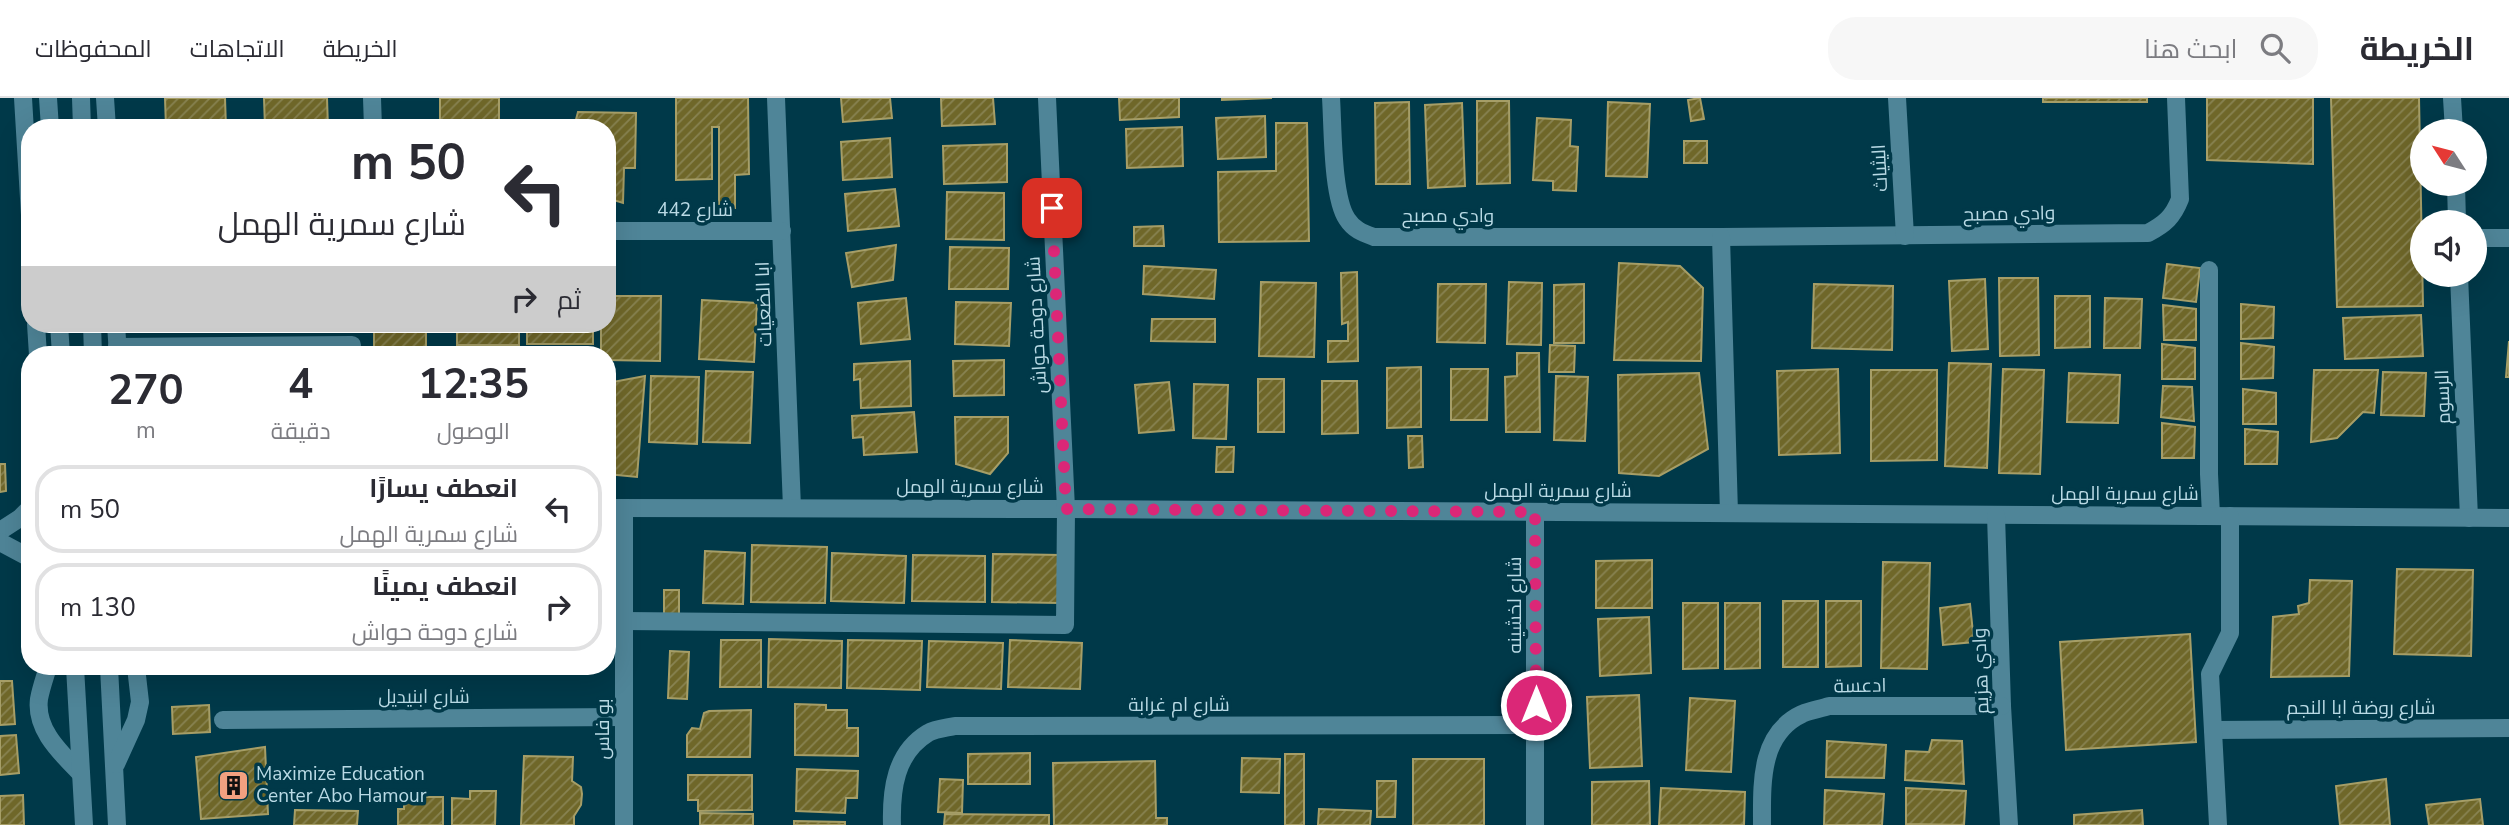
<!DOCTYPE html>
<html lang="ar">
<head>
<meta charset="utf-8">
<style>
  body { margin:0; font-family:"Nunito Sans",Cairo,sans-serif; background:#f7f7f7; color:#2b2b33; direction:rtl; height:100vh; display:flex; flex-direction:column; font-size:26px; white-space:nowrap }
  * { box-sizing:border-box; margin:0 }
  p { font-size:23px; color:#7c7c81 }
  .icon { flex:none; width:38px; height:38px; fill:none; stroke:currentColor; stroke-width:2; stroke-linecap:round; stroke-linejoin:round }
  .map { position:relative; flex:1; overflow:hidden; direction:ltr }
  .panel { position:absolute; left:21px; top:248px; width:595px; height:329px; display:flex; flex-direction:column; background:#fff; border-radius:28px; box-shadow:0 7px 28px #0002; direction:rtl }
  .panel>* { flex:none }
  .guide { position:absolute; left:21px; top:21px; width:595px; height:214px; border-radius:28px; box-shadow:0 7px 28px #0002; direction:rtl; background:#fff; color:#2b2b33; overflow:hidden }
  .needle { width:46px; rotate:306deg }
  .controls { position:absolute; left:2410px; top:21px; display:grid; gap:14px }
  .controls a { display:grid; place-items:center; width:77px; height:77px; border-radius:50%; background:#fff; box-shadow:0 7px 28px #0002; font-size:35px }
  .pin { position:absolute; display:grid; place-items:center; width:60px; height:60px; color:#fff; margin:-30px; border-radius:14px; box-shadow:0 4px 10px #0006 }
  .me { position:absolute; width:77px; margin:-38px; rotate:0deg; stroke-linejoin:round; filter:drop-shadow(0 0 5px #0008) }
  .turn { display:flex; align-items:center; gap:24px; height:147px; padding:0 35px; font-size:32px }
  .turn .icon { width:91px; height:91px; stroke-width:2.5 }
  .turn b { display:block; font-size:49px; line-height:60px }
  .then { display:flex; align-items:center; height:66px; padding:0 35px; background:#0003; gap:14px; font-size:26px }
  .eta { display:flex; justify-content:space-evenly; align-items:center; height:119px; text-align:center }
  .eta b { font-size:42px; font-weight:700; line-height:49px }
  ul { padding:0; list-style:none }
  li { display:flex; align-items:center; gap:21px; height:88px; margin:0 14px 10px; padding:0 21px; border:4px solid #e1e1e2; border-radius:28px }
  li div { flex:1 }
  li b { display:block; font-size:26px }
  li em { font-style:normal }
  header { display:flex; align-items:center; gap:42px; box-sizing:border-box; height:98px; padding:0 35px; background:#fff; border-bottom:2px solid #e1e1e2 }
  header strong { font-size:33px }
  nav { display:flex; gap:38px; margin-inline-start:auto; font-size:24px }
  .search { width:490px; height:63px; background:#f7f7f7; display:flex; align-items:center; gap:18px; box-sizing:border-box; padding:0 24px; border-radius:28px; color:#7c7c81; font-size:26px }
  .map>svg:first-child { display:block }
  .building { fill:url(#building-hatch); stroke:#a69e67; stroke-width:2 }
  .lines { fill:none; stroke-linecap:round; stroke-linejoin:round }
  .minor { stroke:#4f8598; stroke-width:18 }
  .route { stroke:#db2777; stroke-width:12; stroke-dasharray:0 21.6 }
  .labels { text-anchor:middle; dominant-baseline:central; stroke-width:7; stroke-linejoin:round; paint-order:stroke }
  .street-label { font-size:19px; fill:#b9dae5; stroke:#003949 }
  .poi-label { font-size:19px; fill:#b9dae5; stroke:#003949; text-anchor:start }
</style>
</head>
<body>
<header>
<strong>الخريطة</strong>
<div class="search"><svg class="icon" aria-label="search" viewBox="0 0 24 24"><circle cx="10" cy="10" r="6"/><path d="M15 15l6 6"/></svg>ابحث هنا</div>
<nav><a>الخريطة</a><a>الاتجاهات</a><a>المحفوظات</a></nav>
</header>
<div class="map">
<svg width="2509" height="727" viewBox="0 0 2509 727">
  <defs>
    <pattern id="building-hatch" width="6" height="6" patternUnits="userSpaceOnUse" patternTransform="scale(1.75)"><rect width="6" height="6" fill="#6f6729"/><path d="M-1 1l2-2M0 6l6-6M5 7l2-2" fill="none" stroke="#888352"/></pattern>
  </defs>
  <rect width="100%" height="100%" fill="#003949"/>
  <g class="building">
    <path d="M 165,0 L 225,0 L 226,30 L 166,30 Z"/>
    <path d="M 264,0 L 327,0 L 328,30 L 265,30 Z"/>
    <rect x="440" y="0" width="59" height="30"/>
    <path d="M 676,0 L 748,0 L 749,76 L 735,77 L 735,110 L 719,110 L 719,29 L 712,29 L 712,81 L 676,82 Z"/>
    <path d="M 841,0 L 890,0 L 892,20 L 843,24 Z"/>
    <path d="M 941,0 L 993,0 L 995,26 L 942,28 Z"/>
    <path d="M 1119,0 L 1179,0 L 1179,19 L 1120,22 Z"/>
    <path d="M 1222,0 L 1272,0 L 1222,2 Z"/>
    <path d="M 1700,0 L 1704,21 L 1691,23 L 1688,2 Z"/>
    <rect x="2043" y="0" width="104" height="4"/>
    <path d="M 2207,0 L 2313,0 L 2313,66 L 2207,62 Z"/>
    <path d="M 2331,0 L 2419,0 L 2423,208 L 2337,209 Z"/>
    <path d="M 1477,3 L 1509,3 L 1510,85 L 1477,86 Z"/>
    <path d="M 1409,4 L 1410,86 L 1376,86 L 1375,5 Z"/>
    <path d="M 1608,4 L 1650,6 L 1647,79 L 1606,78 Z"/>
    <path d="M 1462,5 L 1465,88 L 1428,90 L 1425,7 Z"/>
    <path d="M 578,14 L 636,15 L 635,70 L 624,70 L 623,105 L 607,100 L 607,30 L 548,30 L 574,29 Z"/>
    <path d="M 1265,18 L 1266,59 L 1218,61 L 1216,20 Z"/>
    <path d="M 1537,20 L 1571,22 L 1570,48 L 1578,49 L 1576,93 L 1553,92 L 1553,83 L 1533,82 Z"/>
    <path d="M 1276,25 L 1307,25 L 1309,143 L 1219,144 L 1218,74 L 1276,73 Z"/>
    <path d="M 1182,29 L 1183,68 L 1127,70 L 1126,31 Z"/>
    <path d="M 890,40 L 892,79 L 843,82 L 841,44 Z"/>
    <rect x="1684" y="43" width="23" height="22"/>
    <path d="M 1007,46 L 1007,84 L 944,86 L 943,48 Z"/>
    <path d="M 895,91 L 899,128 L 848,133 L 845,96 Z"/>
    <path d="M 947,94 L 1004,95 L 1004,142 L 946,141 Z"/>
    <path d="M 1163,128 L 1164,148 L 1134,148 L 1134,129 Z"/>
    <path d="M 896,147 L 893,182 L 852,189 L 846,155 Z"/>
    <path d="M 950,149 L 1009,150 L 1008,191 L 949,191 Z"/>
    <path d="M 1619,165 L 1680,168 L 1703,190 L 1701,263 L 1614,262 Z"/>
    <path d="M 2167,166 L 2200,170 L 2196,204 L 2163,200 Z"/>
    <path d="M 1144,168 L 1216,172 L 1214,201 L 1143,196 Z"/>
    <path d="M 1357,174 L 1358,263 L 1328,264 L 1328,243 L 1348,243 L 1348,224 L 1342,226 L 1341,175 Z"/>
    <path d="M 1999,180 L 2038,180 L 2039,257 L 2000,258 Z"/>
    <path d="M 1985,181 L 1988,251 L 1952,253 L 1949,183 Z"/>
    <path d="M 1261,184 L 1316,185 L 1314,259 L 1259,258 Z"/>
    <path d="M 1509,184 L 1542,185 L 1541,247 L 1507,246 Z"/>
    <path d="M 1438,186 L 1486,186 L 1485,245 L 1437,244 Z"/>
    <path d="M 1584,186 L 1584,245 L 1554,245 L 1554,187 Z"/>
    <path d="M 1814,186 L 1893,188 L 1892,252 L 1812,250 Z"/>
    <path d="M 607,198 L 661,198 L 660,263 L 607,262 L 607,257 L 601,257 L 601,226 L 607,226 Z"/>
    <path d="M 2055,198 L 2090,198 L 2090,249 L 2055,250 Z"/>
    <path d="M 906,200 L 910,241 L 861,246 L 858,205 Z"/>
    <path d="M 2105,200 L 2142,201 L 2140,250 L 2104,250 Z"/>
    <path d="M 702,202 L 757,205 L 754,264 L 699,261 Z"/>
    <path d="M 956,204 L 1011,205 L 1009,248 L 955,246 Z"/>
    <path d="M 2241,206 L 2274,209 L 2273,240 L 2241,241 Z"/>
    <path d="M 2163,207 L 2196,211 L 2196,242 L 2164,242 Z"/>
    <path d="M 2421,217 L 2423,258 L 2345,261 L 2343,220 Z"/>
    <path d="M 1152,221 L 1215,221 L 1215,244 L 1151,243 Z"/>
    <rect x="374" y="226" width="52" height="28"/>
    <rect x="457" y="226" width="62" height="21"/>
    <rect x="527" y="226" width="66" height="20"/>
    <path d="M 2509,243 L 2509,279 L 2506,279 Z"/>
    <path d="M 2241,245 L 2274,249 L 2273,280 L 2241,281 Z"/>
    <path d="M 2162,246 L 2195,250 L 2195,281 L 2162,281 Z"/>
    <path d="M 1550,247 L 1575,248 L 1574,274 L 1549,274 Z"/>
    <path d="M 1517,255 L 1539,255 L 1540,334 L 1506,334 L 1505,279 L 1517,278 Z"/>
    <path d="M 1004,262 L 1004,297 L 954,298 L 953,263 Z"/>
    <path d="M 910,263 L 911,308 L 861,310 L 860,281 L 854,282 L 854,266 Z"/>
    <path d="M 1949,265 L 1991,266 L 1987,370 L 1945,368 Z"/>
    <path d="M 1421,269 L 1421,329 L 1387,330 L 1387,270 Z"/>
    <path d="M 1451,271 L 1488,271 L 1487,322 L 1451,322 Z"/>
    <path d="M 1838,271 L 1840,355 L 1779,357 L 1777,273 Z"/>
    <path d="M 2003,271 L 2044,272 L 2040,376 L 1999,375 Z"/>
    <path d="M 1871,272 L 1937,272 L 1937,362 L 1871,363 Z"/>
    <path d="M 2314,272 L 2378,272 L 2374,315 L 2363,314 L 2337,340 L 2311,344 Z"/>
    <path d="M 706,273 L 753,274 L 750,345 L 703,344 Z"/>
    <path d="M 2383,274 L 2426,275 L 2424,318 L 2381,317 Z"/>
    <path d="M 1699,275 L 1708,351 L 1659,378 L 1619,375 L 1618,277 Z"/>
    <path d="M 2069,275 L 2120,277 L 2118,325 L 2067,324 Z"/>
    <path d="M 645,278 L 637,379 L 607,376 L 607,285 Z"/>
    <path d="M 651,278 L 699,279 L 697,346 L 649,344 Z"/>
    <path d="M 1556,278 L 1588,279 L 1585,343 L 1554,342 Z"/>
    <rect x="1258" y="281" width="26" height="53"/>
    <path d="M 1322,283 L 1357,283 L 1358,335 L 1322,336 Z"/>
    <path d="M 1169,284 L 1174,332 L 1139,335 L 1135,287 Z"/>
    <path d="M 1194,286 L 1228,287 L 1226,341 L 1193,340 Z"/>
    <path d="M 2163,288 L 2192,289 L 2194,323 L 2161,319 Z"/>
    <path d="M 2243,291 L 2276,295 L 2276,326 L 2243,326 Z"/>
    <path d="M 914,314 L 917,354 L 864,357 L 863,339 L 853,340 L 852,318 Z"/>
    <path d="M 955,319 L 1008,319 L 1008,355 L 990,376 L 956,366 Z"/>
    <path d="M 2162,325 L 2195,329 L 2194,360 L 2162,360 Z"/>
    <path d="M 2245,331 L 2278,334 L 2277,366 L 2245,366 Z"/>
    <path d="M 1408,338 L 1422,338 L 1423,369 L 1409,370 Z"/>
    <path d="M 1217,349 L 1234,349 L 1233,374 L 1216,374 Z"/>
    <path d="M 0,366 L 5,366 L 6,393 L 0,394 Z"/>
    <path d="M 752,447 L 827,449 L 825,505 L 751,504 Z"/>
    <path d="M 705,453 L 745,455 L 743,506 L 703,505 Z"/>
    <path d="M 832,455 L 906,458 L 904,505 L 831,503 Z"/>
    <path d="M 993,456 L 1060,457 L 1059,505 L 992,504 Z"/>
    <path d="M 913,457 L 985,458 L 985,504 L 912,503 Z"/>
    <path d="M 1652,462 L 1652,510 L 1596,510 L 1596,463 Z"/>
    <path d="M 1883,464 L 1930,465 L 1927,571 L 1881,570 Z"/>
    <path d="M 2397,471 L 2473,472 L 2471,558 L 2394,556 Z"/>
    <path d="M 2310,482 L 2352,483 L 2349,578 L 2271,579 L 2273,519 L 2299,516 L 2298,508 L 2309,505 Z"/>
    <rect x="664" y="492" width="15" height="25"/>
    <rect x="1783" y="503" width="35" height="66"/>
    <path d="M 1826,503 L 1861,503 L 1861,568 L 1826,569 Z"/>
    <path d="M 1683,505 L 1718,505 L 1718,570 L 1683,571 Z"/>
    <path d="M 1725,505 L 1760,505 L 1760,570 L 1725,571 Z"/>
    <path d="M 1970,506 L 1974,544 L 1943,547 L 1940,510 Z"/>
    <path d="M 1649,519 L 1651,575 L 1600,578 L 1598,521 Z"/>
    <path d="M 2190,536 L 2196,644 L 2066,652 L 2060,544 Z"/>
    <path d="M 769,541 L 842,543 L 841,590 L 768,589 Z"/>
    <path d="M 721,542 L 761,542 L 761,589 L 720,589 Z"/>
    <path d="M 848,542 L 922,543 L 920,592 L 847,590 Z"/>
    <path d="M 1010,542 L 1082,545 L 1080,591 L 1008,589 Z"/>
    <path d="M 929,543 L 1003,545 L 1001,591 L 927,589 Z"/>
    <path d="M 670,553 L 689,554 L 687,601 L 668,600 Z"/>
    <path d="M 0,583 L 12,583 L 15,626 L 0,627 Z"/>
    <path d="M 1639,597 L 1642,668 L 1590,670 L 1587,599 Z"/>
    <path d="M 1690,600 L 1735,603 L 1731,674 L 1686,672 Z"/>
    <path d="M 795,606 L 826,607 L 826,612 L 847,612 L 847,630 L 858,630 L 858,658 L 795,657 Z"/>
    <path d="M 209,607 L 210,634 L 173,636 L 172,609 Z"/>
    <path d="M 751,612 L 750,659 L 687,659 L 687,637 L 692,630 L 700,631 L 704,615 L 709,613 Z"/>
    <path d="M 16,637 L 19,675 L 0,677 L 0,638 Z"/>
    <path d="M 1932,642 L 1962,643 L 1964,686 L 1905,682 L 1906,653 L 1929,654 Z"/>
    <path d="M 1827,643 L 1886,647 L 1884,680 L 1826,679 Z"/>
    <path d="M 265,649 L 268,716 L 201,721 L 196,659 Z"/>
    <path d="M 1030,655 L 1030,686 L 968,686 L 968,656 Z"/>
    <rect x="1285" y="656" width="19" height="71"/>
    <path d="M 524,658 L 573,659 L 572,683 L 581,689 L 582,696 L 581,707 L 574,718 L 574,727 L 521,727 Z"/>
    <path d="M 1242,660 L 1280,661 L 1279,695 L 1241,694 Z"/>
    <rect x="1413" y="661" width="71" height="66"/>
    <path d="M 1155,663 L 1156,720 L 1167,720 L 1167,727 L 1054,727 L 1053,665 Z"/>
    <path d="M 797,671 L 858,673 L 857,700 L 846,700 L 845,715 L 796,713 Z"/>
    <path d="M 688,677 L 752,677 L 752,712 L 698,713 L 698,702 L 688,702 Z"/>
    <path d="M 940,681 L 963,682 L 962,715 L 938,714 Z"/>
    <path d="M 2386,681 L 2390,727 L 2340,727 L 2336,688 Z"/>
    <path d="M 1377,683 L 1396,683 L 1395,719 L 1377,719 Z"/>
    <path d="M 1649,683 L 1650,727 L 1592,727 L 1592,684 Z"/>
    <path d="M 1661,690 L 1745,694 L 1744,727 L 1659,727 Z"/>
    <path d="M 1906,690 L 1966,693 L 1964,727 L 1906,726 Z"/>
    <path d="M 1825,692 L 1884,696 L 1882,727 L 1824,727 Z"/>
    <path d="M 470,693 L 496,693 L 495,727 L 452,727 L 452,700 L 470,701 Z"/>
    <path d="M 404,694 L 424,694 L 424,699 L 443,699 L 443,727 L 398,727 L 398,711 L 404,711 Z"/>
    <path d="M 23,697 L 24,727 L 0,727 L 0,698 Z"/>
    <path d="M 2480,701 L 2483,727 L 2429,727 L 2426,707 Z"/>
    <path d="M 1319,711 L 1371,713 L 1370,727 L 1318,727 Z"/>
    <path d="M 295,712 L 358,713 L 357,727 L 294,727 Z"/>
    <path d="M 2142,712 L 2143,727 L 2074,727 L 2074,717 Z"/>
    <path d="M 700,715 L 753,716 L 753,727 L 700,727 Z"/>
    <path d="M 945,716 L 1049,717 L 1049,727 L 944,727 Z"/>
    <path d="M 794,723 L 845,724 L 845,727 L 794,727 Z"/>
  </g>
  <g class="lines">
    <g class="minor">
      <path d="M 23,0 L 30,117"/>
      <path d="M 48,0 L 50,30"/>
      <path d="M 81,0 L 82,30"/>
      <path d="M 105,0 L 107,30"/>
      <path d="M 372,0 L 373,30"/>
      <path d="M 776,0 L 792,410"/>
      <path d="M 1331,0 C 1333,29 1332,99 1347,121 C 1354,132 1363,135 1374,139 L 1721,139 L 2148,135 C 2165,126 2173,119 2180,101 L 2176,0"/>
      <path d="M 1897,0 L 1905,138"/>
      <path d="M 2452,0 L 2454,33"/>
      <path d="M 2456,86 L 2457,124"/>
      <path d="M 607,133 L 782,133"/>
      <path d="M 1721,139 L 1729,415"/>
      <path d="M 2474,140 L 2509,140"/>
      <path d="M 2209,172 L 2209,376 L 2211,417"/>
      <path d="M 2459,177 L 2469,420"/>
      <path d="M 36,226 L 38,257"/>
      <path d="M 59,226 L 61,257"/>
      <path d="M 92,226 L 93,257"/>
      <path d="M 116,226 L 118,257"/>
      <path d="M 117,249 L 352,247"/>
      <path d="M 607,410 L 1066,411 L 2509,420"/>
      <path d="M 1996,417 L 2002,608 L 2009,727"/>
      <path d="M 0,433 L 20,420 L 30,410"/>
      <path d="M 0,444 L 30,460"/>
      <path d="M 624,523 L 1065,527 L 1066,411 L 1047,0"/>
      <path d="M 48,569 C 45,579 41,590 39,601 C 35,632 61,655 81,676"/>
      <path d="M 75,569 L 84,727"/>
      <path d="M 109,569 L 117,727"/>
      <path d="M 223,622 L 624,619"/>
      <path d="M 2213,632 L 2509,630"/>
      <path d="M 116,666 L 136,622 L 140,604 L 136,569"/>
      <path d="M 624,727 L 624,410"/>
      <path d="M 892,727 C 891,692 895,655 928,635 C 935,631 946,630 955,628 L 1536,627"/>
      <path d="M 1535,727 L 1535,414"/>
      <path d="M 1762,727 C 1762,687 1759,636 1802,616 C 1810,612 1820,611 1829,608 L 2002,608"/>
      <path d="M 2218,727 L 2210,576 L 2230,535 L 2230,418"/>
    </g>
  </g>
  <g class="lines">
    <path class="route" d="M 1052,110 L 1066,411 L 1535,414 L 1536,607"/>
  </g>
  <defs>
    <symbol id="building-square" viewBox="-11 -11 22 22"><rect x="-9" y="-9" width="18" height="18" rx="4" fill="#f2a080" stroke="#003949"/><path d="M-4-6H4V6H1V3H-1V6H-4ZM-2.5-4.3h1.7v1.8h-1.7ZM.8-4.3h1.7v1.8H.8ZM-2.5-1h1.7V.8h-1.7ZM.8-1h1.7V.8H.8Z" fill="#111"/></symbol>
  </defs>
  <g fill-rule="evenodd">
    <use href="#building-square" x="216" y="670" width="35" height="35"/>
  </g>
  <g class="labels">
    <g class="street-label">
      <text transform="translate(1880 70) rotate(-93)">اليثياث</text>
      <text x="695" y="112">شارع 442</text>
      <text transform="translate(2009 116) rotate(-1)">وادي مصبح</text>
      <text x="1448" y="118">وادي مصبح</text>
      <text transform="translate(764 206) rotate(-92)">ابا الضعيات</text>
      <text transform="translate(1037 227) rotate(-93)">شارع دوحة حواش</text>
      <text transform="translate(2443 299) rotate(-92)">الرسوم</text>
      <text x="970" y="389">شارع سمرية الهمل</text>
      <text x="1558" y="393">شارع سمرية الهمل</text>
      <text x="2125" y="396">شارع سمرية الهمل</text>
      <text transform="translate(1515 507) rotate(-90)">شارع لخشينه</text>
      <text transform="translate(1981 573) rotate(-92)">وادي هزيم</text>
      <text transform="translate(1860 588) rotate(-1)">ادعسة</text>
      <text x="424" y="599">شارع ابنيديل</text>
      <text x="1179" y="607">شارع ام غرابة</text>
      <text x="2361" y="610">شارع روضة ابا النجم</text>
      <text transform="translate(603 631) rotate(-90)">بو فاس</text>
    </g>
    <g class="poi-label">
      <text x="256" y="676">Maximize Education<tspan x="256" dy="22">Center Abo Hamour</tspan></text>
    </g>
  </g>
</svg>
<div class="controls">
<a><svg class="needle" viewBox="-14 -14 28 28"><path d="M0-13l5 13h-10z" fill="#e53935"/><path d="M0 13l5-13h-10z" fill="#7c7c81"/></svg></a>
<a><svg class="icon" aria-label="sound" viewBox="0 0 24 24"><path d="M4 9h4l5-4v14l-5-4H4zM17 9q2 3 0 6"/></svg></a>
</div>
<div class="pin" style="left:1052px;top:110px;background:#d93025"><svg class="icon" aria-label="arrive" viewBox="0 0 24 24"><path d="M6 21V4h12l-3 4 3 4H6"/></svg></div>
<svg class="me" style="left:1536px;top:607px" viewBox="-20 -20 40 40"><circle r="17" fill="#db2777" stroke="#fff" stroke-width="3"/><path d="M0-11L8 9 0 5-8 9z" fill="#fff"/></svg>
<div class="guide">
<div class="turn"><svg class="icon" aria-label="left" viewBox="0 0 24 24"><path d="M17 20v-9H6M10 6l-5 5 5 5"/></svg><div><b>50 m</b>شارع سمرية الهمل</div></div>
<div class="then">ثم<svg class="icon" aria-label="right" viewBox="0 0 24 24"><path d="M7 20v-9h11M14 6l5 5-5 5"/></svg></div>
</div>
<section class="panel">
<div class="eta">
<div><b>12:35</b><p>الوصول</p></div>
<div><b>4</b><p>دقيقة</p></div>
<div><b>270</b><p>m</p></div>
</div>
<ul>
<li><svg class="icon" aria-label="left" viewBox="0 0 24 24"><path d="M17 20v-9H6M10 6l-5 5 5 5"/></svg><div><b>انعطف يسارًا</b><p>شارع سمرية الهمل</p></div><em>50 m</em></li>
<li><svg class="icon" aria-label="right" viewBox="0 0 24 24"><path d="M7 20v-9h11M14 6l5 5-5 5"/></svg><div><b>انعطف يمينًا</b><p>شارع دوحة حواش</p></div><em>130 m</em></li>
</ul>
</section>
</div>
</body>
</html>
